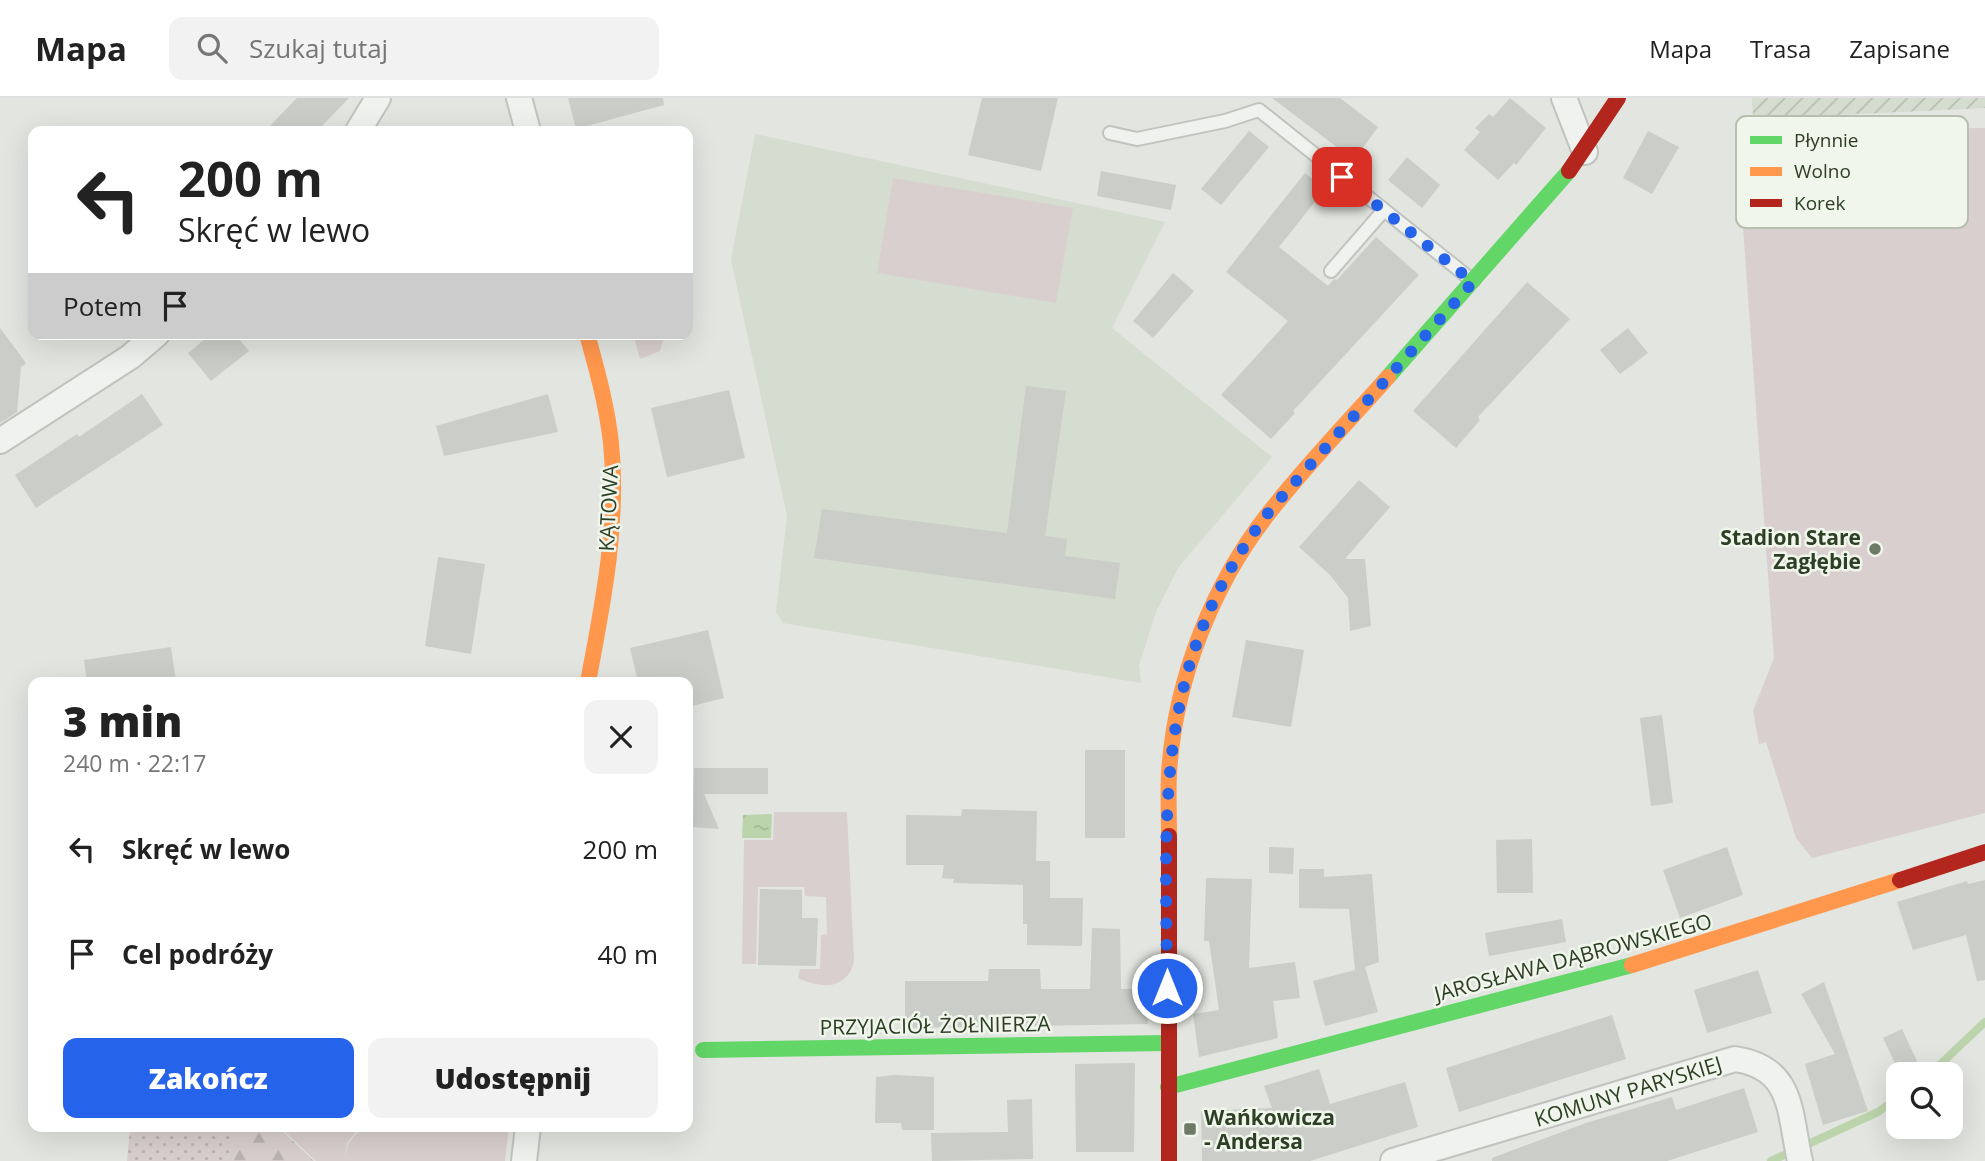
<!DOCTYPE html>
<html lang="pl">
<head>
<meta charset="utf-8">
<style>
  body { margin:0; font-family:"Open Sans",sans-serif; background:#f2f2f2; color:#222; height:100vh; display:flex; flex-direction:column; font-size:26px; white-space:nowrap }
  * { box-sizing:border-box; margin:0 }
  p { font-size:23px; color:#767676 }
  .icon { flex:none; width:38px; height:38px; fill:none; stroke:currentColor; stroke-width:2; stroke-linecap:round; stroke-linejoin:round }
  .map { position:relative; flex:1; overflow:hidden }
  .panel { position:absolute; left:28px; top:579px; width:665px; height:455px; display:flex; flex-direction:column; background:#fff; border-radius:14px; box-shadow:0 7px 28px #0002 }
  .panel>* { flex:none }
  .banner { position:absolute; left:28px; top:28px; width:665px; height:214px; border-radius:14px; box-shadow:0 7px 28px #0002; background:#fff; color:#222; overflow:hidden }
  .buttons { position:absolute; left:1886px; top:964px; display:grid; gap:14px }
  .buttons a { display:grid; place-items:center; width:77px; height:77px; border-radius:14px; background:#fff; box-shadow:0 7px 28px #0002; font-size:35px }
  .pin { position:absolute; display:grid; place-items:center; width:60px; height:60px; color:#fff; margin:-30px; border-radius:14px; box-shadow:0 4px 10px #0006 }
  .me { position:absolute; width:77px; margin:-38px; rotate:0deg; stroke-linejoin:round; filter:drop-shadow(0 0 5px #0008) }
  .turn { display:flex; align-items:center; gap:24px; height:147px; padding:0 35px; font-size:32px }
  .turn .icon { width:91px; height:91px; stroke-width:2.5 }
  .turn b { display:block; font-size:49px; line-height:60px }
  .then { display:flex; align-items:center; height:66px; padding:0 35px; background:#0003; gap:14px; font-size:26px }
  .round { display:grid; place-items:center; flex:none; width:74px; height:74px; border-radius:14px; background:#f2f2f2 }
  .overview { display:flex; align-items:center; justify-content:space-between; height:119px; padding:0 35px }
  h1 { font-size:42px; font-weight:800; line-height:52px }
  .primary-button { display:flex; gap:14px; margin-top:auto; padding:14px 35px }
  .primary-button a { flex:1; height:80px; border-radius:14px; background:#2563eb; color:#fff; font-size:28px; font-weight:800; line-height:80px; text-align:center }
  .primary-button a+a { background:#f2f2f2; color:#222 }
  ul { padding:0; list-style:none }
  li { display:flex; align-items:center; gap:21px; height:105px; padding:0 35px }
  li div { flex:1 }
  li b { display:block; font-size:26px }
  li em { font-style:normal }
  header { display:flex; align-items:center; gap:42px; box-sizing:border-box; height:98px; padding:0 35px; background:#fff; border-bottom:2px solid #e0e0e0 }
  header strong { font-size:33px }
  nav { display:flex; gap:38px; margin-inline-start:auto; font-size:24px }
  .search { width:490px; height:63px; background:#f2f2f2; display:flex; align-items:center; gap:18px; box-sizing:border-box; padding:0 24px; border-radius:14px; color:#767676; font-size:26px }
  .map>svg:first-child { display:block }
  .built { fill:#d5dcd0 }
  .industrial { fill:url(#industrial-furrows) }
  .grass { fill:#dacfcf }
  .forest { fill:url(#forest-firs) }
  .park { fill:url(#park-dots) }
  .water { fill:url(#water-ripples) }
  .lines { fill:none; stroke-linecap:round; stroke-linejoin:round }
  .stream { stroke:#bcd4ab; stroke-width:8 }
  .building { fill:#cacdc8 }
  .lane-casing { stroke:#c0c3be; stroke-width:16 }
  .street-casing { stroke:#c0c3be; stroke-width:28 }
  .lane { stroke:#f0f2ef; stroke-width:12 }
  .street { stroke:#f0f2ef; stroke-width:24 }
  .fast { stroke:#63d668; stroke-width:16 }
  .slow { stroke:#ff974d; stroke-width:16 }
  .jam { stroke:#b3261e; stroke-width:16 }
  .route { stroke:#2563eb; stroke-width:12; stroke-dasharray:0 21.6 }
  .poi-dot { fill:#6c7a66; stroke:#f0f6ec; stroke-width:2.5 }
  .labels { text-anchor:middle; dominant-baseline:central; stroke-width:5; stroke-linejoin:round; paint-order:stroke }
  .street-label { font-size:21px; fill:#2d4025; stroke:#f0f6ec }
  .poi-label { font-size:21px; font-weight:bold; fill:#2d4025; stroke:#f0f6ec; text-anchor:end }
  .key { fill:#f0f6ec; stroke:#b6bfb0; stroke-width:2 }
  .key-label { font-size:19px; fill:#2d4025 }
</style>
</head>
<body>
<header>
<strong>Mapa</strong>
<div class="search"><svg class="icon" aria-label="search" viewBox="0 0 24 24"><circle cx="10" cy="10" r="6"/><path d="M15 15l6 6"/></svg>Szukaj tutaj</div>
<nav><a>Mapa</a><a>Trasa</a><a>Zapisane</a></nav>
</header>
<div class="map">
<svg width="1985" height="1063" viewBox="0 0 1985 1063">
  <defs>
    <pattern id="industrial-furrows" width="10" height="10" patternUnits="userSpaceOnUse" patternTransform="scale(1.75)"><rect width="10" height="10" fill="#d5dcd0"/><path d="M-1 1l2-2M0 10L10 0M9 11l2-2" fill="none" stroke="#b7beb2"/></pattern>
    <pattern id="forest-firs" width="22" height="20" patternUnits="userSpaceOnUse" patternTransform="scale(1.75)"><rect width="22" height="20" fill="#dacfcf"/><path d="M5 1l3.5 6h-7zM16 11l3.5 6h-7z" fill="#bbb3b2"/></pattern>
    <pattern id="park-dots" width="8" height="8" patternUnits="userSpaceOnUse" patternTransform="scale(1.75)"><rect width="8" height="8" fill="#dacfcf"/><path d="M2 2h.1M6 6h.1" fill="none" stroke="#bbb3b2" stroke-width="1.8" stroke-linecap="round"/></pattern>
    <pattern id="water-ripples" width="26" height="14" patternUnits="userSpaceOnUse" patternTransform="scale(1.75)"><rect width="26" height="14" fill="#bcd4ab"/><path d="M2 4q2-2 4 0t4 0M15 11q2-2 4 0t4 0" fill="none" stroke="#a2b793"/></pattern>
  </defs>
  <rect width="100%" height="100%" fill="#e2e5e0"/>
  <path class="built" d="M 755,36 L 1165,124 L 1112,230 L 1272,359 L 1178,470 L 1156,514 L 1139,567 L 1141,585 L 783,525 L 776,514 L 787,418 L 731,162 Z"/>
  <path class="industrial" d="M 1752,0 L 1985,0 L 1985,10 L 1753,21 Z"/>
  <g class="grass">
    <path d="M 1985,30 L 1985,715 L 1812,760 L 1796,740 L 1766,644 L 1759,646 L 1753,613 L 1774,560 L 1736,32 Z"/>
    <path d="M 893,80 L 1073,110 L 1056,205 L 877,175 Z"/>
    <path d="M 633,236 L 665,236 L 660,253 L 640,261 Z"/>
    <path d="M 774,714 L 847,714 L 854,863 C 848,892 821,891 798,880 L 800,871 L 820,871 L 821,837 L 827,836 L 826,799 L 805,798 L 804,789 L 758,789 L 756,866 L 742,866 L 744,742 L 773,742 Z"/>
    <path d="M 280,1029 L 360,1029 L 347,1045 L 345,1061 L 348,1046 L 362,1029 L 509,1029 L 505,1063 L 316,1063 Z"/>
  </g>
  <path class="forest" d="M 227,1029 L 278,1029 L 314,1063 L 226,1063 Z"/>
  <path class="park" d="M 130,1029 L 234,1029 L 230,1063 L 127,1063 Z"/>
  <path class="water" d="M 772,716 L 771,740 L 742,740 L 743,717 Z"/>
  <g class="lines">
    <g class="stream">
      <path d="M 1930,976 L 1985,924"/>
      <path d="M 1771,1063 L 1878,1014 L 1899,999"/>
    </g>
  </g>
  <g class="building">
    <path d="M 297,0 L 349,0 L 317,33 L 265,33 Z"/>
    <path d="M 568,0 L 663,0 L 664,7 L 576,31 Z"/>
    <path d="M 982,0 L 1058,0 L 1041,73 L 968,57 Z"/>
    <path d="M 1272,0 L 1340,0 L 1378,29 L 1354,62 Z"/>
    <path d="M 1510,0 L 1546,30 L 1516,67 L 1514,65 L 1498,82 L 1464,52 L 1480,34 L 1475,30 L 1489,16 L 1493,19 Z"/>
    <path d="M 1249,33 L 1269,49 L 1221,107 L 1201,91 Z"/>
    <path d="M 1648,33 L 1679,49 L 1652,96 L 1623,80 Z"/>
    <path d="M 1407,59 L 1440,87 L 1422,110 L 1388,82 Z"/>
    <path d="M 1101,73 L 1176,87 L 1171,112 L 1097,98 Z"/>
    <path d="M 1305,75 L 1325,91 L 1279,149 L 1328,188 L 1334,181 L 1337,182 L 1376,139 L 1419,177 L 1293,313 L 1295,315 L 1271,341 L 1221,297 L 1288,223 L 1226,174 Z"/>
    <path d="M 1173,175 L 1194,193 L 1153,240 L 1133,223 Z"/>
    <path d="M 1527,184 L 1570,221 L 1478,319 L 1480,322 L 1456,350 L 1413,313 Z"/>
    <path d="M 0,230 L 26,265 L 21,269 L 17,314 L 0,325 Z"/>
    <path d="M 1628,230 L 1648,255 L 1620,276 L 1600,252 Z"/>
    <path d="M 211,236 L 235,236 L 249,253 L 211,283 L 188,255 Z"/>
    <path d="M 1026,288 L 1066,293 L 1045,438 L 1067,441 L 1065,458 L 1120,465 L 1115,501 L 814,460 L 822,411 L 1007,435 Z"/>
    <path d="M 729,292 L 745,360 L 667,379 L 651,310 Z"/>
    <path d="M 142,296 L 163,327 L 36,410 L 15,377 L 77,336 L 79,339 Z"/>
    <path d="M 548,296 L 558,334 L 444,358 L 436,328 Z"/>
    <path d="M 1359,382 L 1390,409 L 1345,461 L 1365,461 L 1371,528 L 1350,533 L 1348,500 L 1330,477 L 1299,449 Z"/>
    <path d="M 438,459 L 485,466 L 471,556 L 425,548 Z"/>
    <path d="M 708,532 L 724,600 L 688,609 L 688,584 L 638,584 L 630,550 Z"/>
    <path d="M 1246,542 L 1304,552 L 1291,629 L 1232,619 Z"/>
    <path d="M 171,549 L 176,584 L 87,584 L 84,562 Z"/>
    <path d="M 1662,617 L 1673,705 L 1651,708 L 1640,620 Z"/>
    <rect x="1085" y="652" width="40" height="88"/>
    <path d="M 694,670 L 768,670 L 768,696 L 704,696 L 719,731 L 693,729 Z"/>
    <path d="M 962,711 L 1037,713 L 1036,763 L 1050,763 L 1050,800 L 1083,800 L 1082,848 L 1027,847 L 1027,826 L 1023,826 L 1023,787 L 953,785 L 954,781 L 942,780 L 944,767 L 906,767 L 906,717 L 961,718 Z"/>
    <path d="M 1532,741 L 1533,795 L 1497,795 L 1496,742 Z"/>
    <path d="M 1269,749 L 1294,750 L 1293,776 L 1269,775 Z"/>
    <path d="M 1727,749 L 1743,797 L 1680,820 L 1663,772 Z"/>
    <path d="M 1299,771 L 1324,771 L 1324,779 L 1372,776 L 1379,864 L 1365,869 L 1378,914 L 1325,928 L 1313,883 L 1355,872 L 1349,811 L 1299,810 Z"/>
    <path d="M 1206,780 L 1252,781 L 1249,870 L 1295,864 L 1300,900 L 1273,903 L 1278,940 L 1199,959 L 1193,916 L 1219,912 L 1209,843 L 1204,843 Z"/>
    <path d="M 1985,782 L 1985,882 L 1977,883 L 1966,837 L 1913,852 L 1897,804 L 1967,783 L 1968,786 Z"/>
    <path d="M 760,791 L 802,792 L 802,820 L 818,820 L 816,868 L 758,867 Z"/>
    <path d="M 1562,821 L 1566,844 L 1489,858 L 1485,835 Z"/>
    <path d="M 1092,830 L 1120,831 L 1121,891 L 1148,891 L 1148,926 L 905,930 L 905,883 L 988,883 L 989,871 L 1040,871 L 1041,891 L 1090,891 Z"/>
    <path d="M 1758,872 L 1772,915 L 1707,935 L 1694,892 Z"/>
    <path d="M 1824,884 L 1868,1013 L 1823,1027 L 1805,966 L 1835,956 L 1801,896 Z"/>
    <path d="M 1612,917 L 1626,961 L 1459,1014 L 1446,970 Z"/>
    <path d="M 1902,931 L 1923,976 L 1900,976 L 1883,940 Z"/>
    <path d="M 1135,965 L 1134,1054 L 1076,1054 L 1075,966 Z"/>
    <path d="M 1319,971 L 1330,1006 L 1405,984 L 1418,1029 L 1310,1063 L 1202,1063 L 1201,1013 L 1272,1010 L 1264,988 Z"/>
    <path d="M 894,977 L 934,979 L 934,1032 L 902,1032 L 901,1025 L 875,1025 L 876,979 Z"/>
    <path d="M 1744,990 L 1758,1034 L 1667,1063 L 1492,1063 L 1492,1060 L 1586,1025 L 1672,999 L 1676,1012 Z"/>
    <path d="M 1032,1001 L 1033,1061 L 932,1063 L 931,1035 L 1008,1034 L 1007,1002 Z"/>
  </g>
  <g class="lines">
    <defs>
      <g id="lane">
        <path d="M 1110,35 L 1137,41 L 1225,23 L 1259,12 L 1473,183"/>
        <path d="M 1331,173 L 1384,112"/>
      </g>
      <g id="street">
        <path d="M 519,0 L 528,33"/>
        <path d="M 1564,0 L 1585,54"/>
        <path d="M 358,33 L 378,0"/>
        <path d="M 0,343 L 130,259 L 157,236"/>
        <path d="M 524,1063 L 528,1029"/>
        <path d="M 1393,1063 L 1735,961 C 1794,970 1789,1014 1800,1063"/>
      </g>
    </defs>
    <use href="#lane" class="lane-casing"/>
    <use href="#street" class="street-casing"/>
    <use href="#lane" class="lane"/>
    <use href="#street" class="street"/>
    <g class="fast">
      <path d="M 1388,279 L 1569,73"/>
      <path d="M 703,952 L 1168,945"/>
      <path d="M 1168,989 L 1632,867"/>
    </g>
    <g class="slow">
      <path d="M 587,236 C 597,272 607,308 611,345 C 619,425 603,506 588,584"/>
      <path d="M 1169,738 C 1169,717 1168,696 1169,675 C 1175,581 1213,484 1272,411 C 1308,365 1349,323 1388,279"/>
      <path d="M 1632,867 L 1900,782"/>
    </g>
    <g class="jam">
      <path d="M 1569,73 L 1618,0"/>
      <path d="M 1169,738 L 1169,1063"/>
      <path d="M 1900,782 L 1985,754"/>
    </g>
  </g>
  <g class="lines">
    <path class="route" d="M 1167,890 C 1166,708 1152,562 1272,410 L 1473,184 L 1342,79"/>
  </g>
  <g class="poi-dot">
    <circle cx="1875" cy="451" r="7"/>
    <rect x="1183" y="1024" width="14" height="14" rx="3.5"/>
  </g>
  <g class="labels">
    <g class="street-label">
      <text transform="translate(608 410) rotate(-87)">KĄTOWA</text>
      <text transform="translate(1573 859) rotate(-15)">JAROSŁAWA DĄBROWSKIEGO</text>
      <text transform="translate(935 927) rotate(-1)">PRZYJACIÓŁ ŻOŁNIERZA</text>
      <text transform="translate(1628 993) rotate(-17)">KOMUNY PARYSKIEJ</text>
    </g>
    <g class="poi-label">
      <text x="1861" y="439">Stadion Stare<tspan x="1861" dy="24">Zagłębie</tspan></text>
      <text x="1204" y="1019" text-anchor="start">Wańkowicza<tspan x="1204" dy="24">- Andersa</tspan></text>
    </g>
  </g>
  <rect x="1736" y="18" width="232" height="112" rx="10" class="key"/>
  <rect x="1750" y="38" width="32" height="8" fill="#63d668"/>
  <rect x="1750" y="69" width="32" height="9" fill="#ff974d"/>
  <rect x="1750" y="101" width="32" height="8" fill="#b3261e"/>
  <g class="key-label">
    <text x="1794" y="49">Płynnie</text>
    <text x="1794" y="80">Wolno</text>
    <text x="1794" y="112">Korek</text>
  </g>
</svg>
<div class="buttons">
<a><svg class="icon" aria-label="search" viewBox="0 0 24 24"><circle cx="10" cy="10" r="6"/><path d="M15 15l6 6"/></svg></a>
</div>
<div class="pin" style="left:1342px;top:79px;background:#d93025"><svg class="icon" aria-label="arrive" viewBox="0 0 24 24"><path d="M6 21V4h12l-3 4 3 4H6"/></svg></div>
<svg class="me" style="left:1167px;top:890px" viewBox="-20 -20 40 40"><circle r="17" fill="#2563eb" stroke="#fff" stroke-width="3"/><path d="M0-11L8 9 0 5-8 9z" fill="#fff"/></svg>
<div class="banner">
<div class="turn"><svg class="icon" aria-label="left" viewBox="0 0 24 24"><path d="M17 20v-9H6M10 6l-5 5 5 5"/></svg><div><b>200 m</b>Skręć w lewo</div></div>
<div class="then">Potem<svg class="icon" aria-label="arrive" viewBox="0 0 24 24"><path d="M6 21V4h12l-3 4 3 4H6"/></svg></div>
</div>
<section class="panel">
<div class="overview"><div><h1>3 min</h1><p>240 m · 22:17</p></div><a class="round"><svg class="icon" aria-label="close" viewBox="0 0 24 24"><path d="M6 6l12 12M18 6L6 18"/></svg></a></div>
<ul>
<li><svg class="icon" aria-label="left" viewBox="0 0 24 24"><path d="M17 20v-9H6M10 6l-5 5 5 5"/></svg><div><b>Skręć w lewo</b></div><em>200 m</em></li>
<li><svg class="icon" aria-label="arrive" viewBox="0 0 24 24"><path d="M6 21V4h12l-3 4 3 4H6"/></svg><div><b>Cel podróży</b></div><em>40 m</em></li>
</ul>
<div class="primary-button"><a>Zakończ</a><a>Udostępnij</a></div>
</section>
</div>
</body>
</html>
